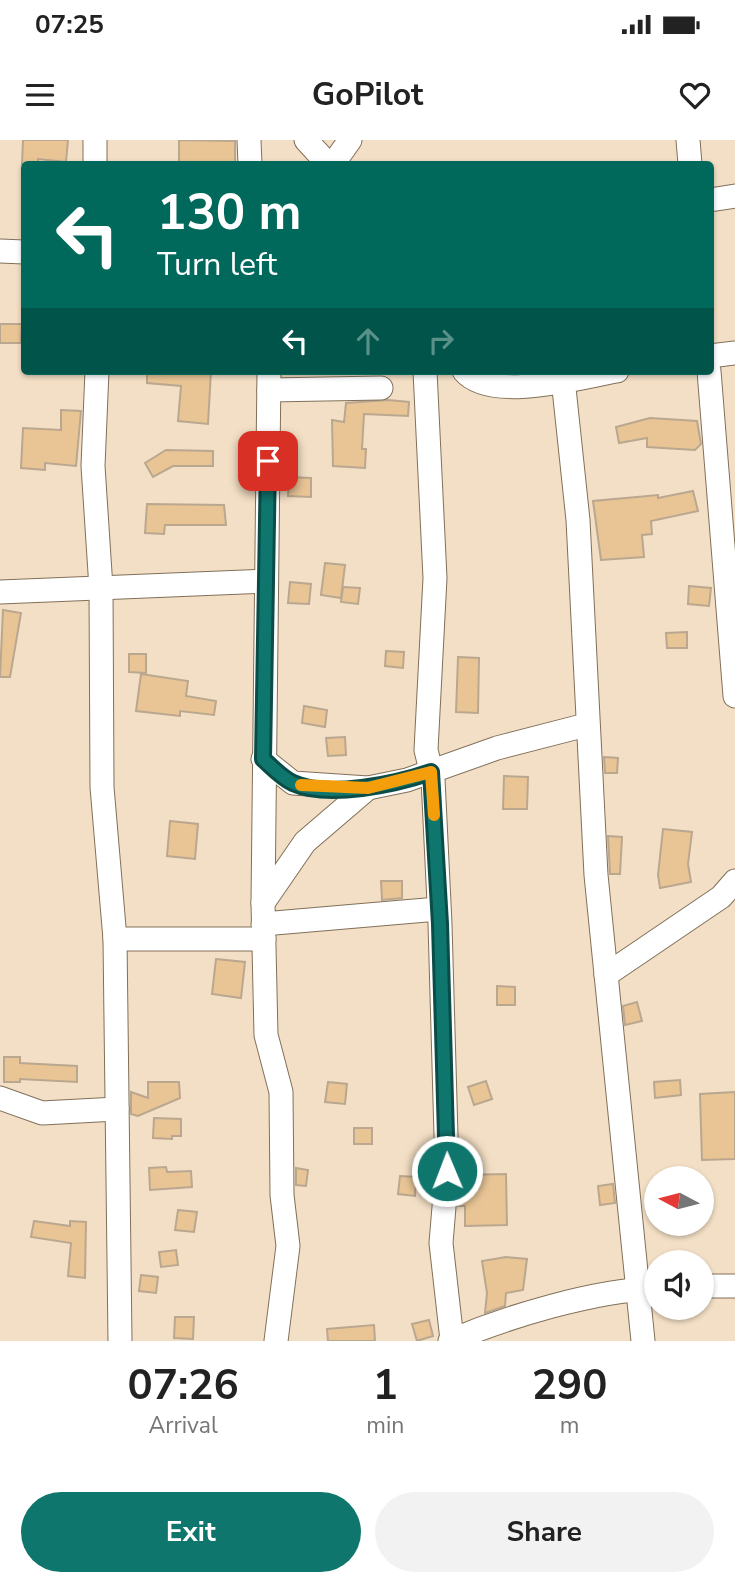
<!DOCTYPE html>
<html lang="en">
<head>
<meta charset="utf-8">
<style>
  body { margin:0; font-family:"Nunito Sans",sans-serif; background:#f2f2f2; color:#222; height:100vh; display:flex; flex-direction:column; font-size:26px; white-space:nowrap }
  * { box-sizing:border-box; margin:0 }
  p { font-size:23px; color:#767676 }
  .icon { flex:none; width:38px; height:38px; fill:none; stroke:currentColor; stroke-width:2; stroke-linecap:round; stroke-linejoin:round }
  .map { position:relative; height:1201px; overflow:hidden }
  .details { display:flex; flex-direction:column; background:#fff; flex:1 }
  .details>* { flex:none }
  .banner { position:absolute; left:21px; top:21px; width:693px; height:214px; border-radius:7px; box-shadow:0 2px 5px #0004; background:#00695c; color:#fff; overflow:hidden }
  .needle { width:46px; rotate:277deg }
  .buttons { position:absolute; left:644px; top:1026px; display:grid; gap:14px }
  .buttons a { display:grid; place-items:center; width:70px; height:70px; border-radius:50%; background:#fff; box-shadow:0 2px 5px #0004; font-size:35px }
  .pin { position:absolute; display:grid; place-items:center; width:60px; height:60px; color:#fff; margin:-30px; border-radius:14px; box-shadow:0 4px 10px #0006 }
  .me { position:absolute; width:77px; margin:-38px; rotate:359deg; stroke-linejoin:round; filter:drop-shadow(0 0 5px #0008) }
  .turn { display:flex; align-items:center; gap:24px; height:147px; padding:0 21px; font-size:32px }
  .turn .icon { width:91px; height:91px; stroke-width:2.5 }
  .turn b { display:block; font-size:49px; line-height:60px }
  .lanes { display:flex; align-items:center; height:66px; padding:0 21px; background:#0003; justify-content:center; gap:35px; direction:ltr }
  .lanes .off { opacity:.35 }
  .eta { display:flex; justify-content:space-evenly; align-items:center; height:119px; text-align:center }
  .eta b { font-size:42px; font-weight:700; line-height:49px }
  .cta { display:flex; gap:14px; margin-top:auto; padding:14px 21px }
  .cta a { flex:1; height:80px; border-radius:42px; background:#0f766e; color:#fff; font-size:28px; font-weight:700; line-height:80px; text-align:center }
  .cta a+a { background:#f2f2f2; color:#222 }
  .status { display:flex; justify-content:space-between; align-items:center; height:49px; padding:0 35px; background:#fff; direction:ltr }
  .status svg { height:19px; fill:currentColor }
  header { display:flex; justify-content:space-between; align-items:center; height:91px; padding:0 21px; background:#fff; font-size:32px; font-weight:700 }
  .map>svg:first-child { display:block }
  .building { fill:#e9c596; stroke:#baa78f; stroke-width:2 }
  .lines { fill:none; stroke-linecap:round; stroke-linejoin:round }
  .minor-casing { stroke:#817059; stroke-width:25 }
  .minor { stroke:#fff; stroke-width:23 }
  .route-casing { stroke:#0a4d48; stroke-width:18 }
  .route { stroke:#0f766e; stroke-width:12 }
  .slow { stroke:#f59e0b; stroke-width:12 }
</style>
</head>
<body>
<div class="status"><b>07:25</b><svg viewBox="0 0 49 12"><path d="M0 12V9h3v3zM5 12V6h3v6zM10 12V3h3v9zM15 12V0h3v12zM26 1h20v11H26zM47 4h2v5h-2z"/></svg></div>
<header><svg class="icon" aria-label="menu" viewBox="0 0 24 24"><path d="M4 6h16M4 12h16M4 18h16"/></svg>GoPilot<svg class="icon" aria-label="heart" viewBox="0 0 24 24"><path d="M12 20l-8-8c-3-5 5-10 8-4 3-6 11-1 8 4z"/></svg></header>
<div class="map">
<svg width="735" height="1201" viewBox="0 0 735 1201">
  <rect width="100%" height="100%" fill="#f3dfc5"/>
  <g class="building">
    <path d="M 23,0 L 68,0 L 66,22 L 38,19 L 38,24 L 22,24 Z"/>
    <path d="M 179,0 L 235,1 L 235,24 L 179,24 Z"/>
    <path d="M 0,184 L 22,184 L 21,203 L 0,203 Z"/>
    <path d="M 147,231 L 211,231 L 208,284 L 178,281 L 181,246 L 147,243 Z"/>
    <path d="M 388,260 L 409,262 L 408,276 L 364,274 L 362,309 L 366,309 L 365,328 L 333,326 L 332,280 L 344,282 L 346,263 Z"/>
    <path d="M 61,270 L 81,271 L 76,326 L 45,323 L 45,330 L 21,328 L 23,288 L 61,290 Z"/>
    <path d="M 650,278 L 697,281 L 701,304 L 695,310 L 647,307 L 647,298 L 619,303 L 616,287 Z"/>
    <path d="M 166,310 L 213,311 L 213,326 L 173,326 L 153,337 L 145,323 Z"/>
    <path d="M 289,337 L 311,338 L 311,357 L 288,356 Z"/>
    <path d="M 693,351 L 698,371 L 651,381 L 652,394 L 642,395 L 644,417 L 601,420 L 593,361 L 658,355 L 658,358 Z"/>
    <path d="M 147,364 L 224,365 L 226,385 L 165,385 L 164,394 L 145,393 Z"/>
    <path d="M 325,423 L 345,425 L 341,458 L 321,455 Z"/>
    <path d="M 290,442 L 311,444 L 309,464 L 288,463 Z"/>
    <path d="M 689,446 L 711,448 L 709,466 L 688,464 Z"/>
    <path d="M 343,447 L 360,448 L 358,464 L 341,462 Z"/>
    <path d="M 3,470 L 21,473 L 10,537 L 0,537 Z"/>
    <path d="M 687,492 L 687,508 L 667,508 L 666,493 Z"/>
    <path d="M 386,511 L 404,512 L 403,528 L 385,526 Z"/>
    <path d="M 129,514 L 146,514 L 146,533 L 129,532 Z"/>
    <path d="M 458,517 L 479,518 L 478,573 L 456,572 Z"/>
    <path d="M 141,534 L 188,541 L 186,556 L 216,561 L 214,575 L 180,571 L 180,576 L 136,571 Z"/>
    <path d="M 304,566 L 327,570 L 325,587 L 302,583 Z"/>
    <path d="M 345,597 L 346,615 L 328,616 L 326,598 Z"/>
    <path d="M 604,617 L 618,618 L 617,633 L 605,633 Z"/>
    <path d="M 504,636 L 528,637 L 527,669 L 503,669 Z"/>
    <path d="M 170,681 L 198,684 L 195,719 L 167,716 Z"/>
    <path d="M 663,689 L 692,692 L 688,724 L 691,742 L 660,748 L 658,735 Z"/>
    <path d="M 608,696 L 622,697 L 620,734 L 610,734 Z"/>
    <path d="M 381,741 L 402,741 L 402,758 L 382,760 Z"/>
    <path d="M 216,819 L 245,822 L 241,858 L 212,854 Z"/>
    <path d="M 497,846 L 515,847 L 515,865 L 497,865 Z"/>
    <path d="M 637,862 L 642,881 L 625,885 L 623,866 Z"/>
    <path d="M 4,917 L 20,917 L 20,923 L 77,926 L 77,942 L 20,939 L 20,942 L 4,942 Z"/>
    <path d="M 680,940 L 681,955 L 655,958 L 654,942 Z"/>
    <path d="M 486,941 L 492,959 L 474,965 L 468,947 Z"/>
    <path d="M 148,942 L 179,942 L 180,958 L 138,976 L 131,974 L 131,952 L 148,958 Z"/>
    <path d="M 328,942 L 347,944 L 345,964 L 325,962 Z"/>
    <path d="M 735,952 L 735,1019 L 702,1020 L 700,954 Z"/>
    <path d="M 154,978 L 181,979 L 181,996 L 172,996 L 172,999 L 153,998 Z"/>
    <rect x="354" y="988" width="18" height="16"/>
    <path d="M 166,1027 L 167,1032 L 191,1031 L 192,1047 L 150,1050 L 149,1028 Z"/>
    <path d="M 296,1028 L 308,1030 L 306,1046 L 296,1045 Z"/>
    <path d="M 506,1034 L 507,1085 L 465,1086 L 465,1066 L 458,1066 L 461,1035 Z"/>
    <path d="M 400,1036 L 416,1037 L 415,1056 L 398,1054 Z"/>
    <path d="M 613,1044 L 615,1063 L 600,1065 L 598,1046 Z"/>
    <path d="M 178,1070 L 197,1072 L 194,1092 L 175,1090 Z"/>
    <path d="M 34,1081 L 70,1086 L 70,1081 L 86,1082 L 85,1138 L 68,1136 L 71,1103 L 31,1097 Z"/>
    <path d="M 176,1110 L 178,1125 L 161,1127 L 159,1112 Z"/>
    <path d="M 506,1117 L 527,1119 L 523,1150 L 506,1153 L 505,1166 L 485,1173 L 487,1153 L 482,1121 Z"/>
    <path d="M 141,1135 L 158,1137 L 156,1153 L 139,1151 Z"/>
    <path d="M 175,1177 L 194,1177 L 193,1199 L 174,1198 Z"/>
    <path d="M 429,1180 L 433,1196 L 417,1201 L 412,1184 Z"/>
    <path d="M 374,1185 L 375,1201 L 328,1201 L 327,1189 Z"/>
  </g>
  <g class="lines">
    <defs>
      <g id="minor">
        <path d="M 249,0 L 250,24"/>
        <path d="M 306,0 L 328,24"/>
        <path d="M 688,0 L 690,24"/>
        <path d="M 95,24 L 95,0"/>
        <path d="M 333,24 L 350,0"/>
        <path d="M 710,60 L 735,56"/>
        <path d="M 0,111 L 24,112"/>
        <path d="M 710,216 L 735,213"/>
        <path d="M 97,231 L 93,326 L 101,448 L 102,647 L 115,799 L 120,1201"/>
        <path d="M 269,231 L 263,763 L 266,895 L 281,952 L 282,1055 L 288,1106 L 276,1201"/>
        <path d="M 425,231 L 435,438 L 426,610 L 433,639 L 440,784 L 447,1031 L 441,1103 L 452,1200"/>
        <path d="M 464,231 C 491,263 581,237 617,231"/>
        <path d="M 709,231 L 735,556"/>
        <path d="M 563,239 L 578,380 L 596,735 L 643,1201"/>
        <path d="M 269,250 L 381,248"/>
        <path d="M 0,452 L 266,441"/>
        <path d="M 263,619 L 293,643 L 368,648 L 407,640 L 497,608 L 586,585"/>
        <path d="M 263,763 L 305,702 L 368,648"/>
        <path d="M 263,784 L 438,769"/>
        <path d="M 115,799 L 264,799"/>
        <path d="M 606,835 L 721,757 L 735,741"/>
        <path d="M 0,958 L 42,973 L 117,969"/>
        <path d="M 702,1146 L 735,1146"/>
        <path d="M 450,1201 C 509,1176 593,1151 656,1148"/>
      </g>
    </defs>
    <use href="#minor" class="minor-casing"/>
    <use href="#minor" class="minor"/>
  </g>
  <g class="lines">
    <defs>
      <path id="route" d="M 268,321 L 263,619 C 272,627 282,638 293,643 C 328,659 396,644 431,632 L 440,784 L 447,1031"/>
    </defs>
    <use href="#route" class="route-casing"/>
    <use href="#route" class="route"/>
    <path class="slow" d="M 301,645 L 368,648 L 431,632 L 434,675"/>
  </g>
</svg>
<div class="buttons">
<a><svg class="needle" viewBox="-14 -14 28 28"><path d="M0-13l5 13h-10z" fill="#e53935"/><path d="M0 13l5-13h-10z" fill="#767676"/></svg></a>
<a><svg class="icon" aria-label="sound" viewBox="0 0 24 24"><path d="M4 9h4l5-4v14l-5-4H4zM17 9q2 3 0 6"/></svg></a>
</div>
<div class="pin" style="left:268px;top:321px;background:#d93025"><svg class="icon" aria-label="arrive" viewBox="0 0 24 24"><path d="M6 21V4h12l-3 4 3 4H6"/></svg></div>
<svg class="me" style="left:447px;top:1031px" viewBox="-20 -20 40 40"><circle r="17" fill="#0f766e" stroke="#fff" stroke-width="3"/><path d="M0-11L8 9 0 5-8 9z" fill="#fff"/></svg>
<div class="banner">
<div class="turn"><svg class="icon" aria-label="left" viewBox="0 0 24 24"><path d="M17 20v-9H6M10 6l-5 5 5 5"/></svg><div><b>130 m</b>Turn left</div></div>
<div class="lanes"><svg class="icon" aria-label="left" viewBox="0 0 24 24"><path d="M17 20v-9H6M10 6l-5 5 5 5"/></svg><svg class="icon off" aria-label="ahead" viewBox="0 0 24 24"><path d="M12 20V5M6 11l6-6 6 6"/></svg><svg class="icon off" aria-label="right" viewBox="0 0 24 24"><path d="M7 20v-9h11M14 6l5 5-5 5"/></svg></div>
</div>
</div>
<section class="details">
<div class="eta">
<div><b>07:26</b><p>Arrival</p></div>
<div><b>1</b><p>min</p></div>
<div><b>290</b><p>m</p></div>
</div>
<div class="cta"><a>Exit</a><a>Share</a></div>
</section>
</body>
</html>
